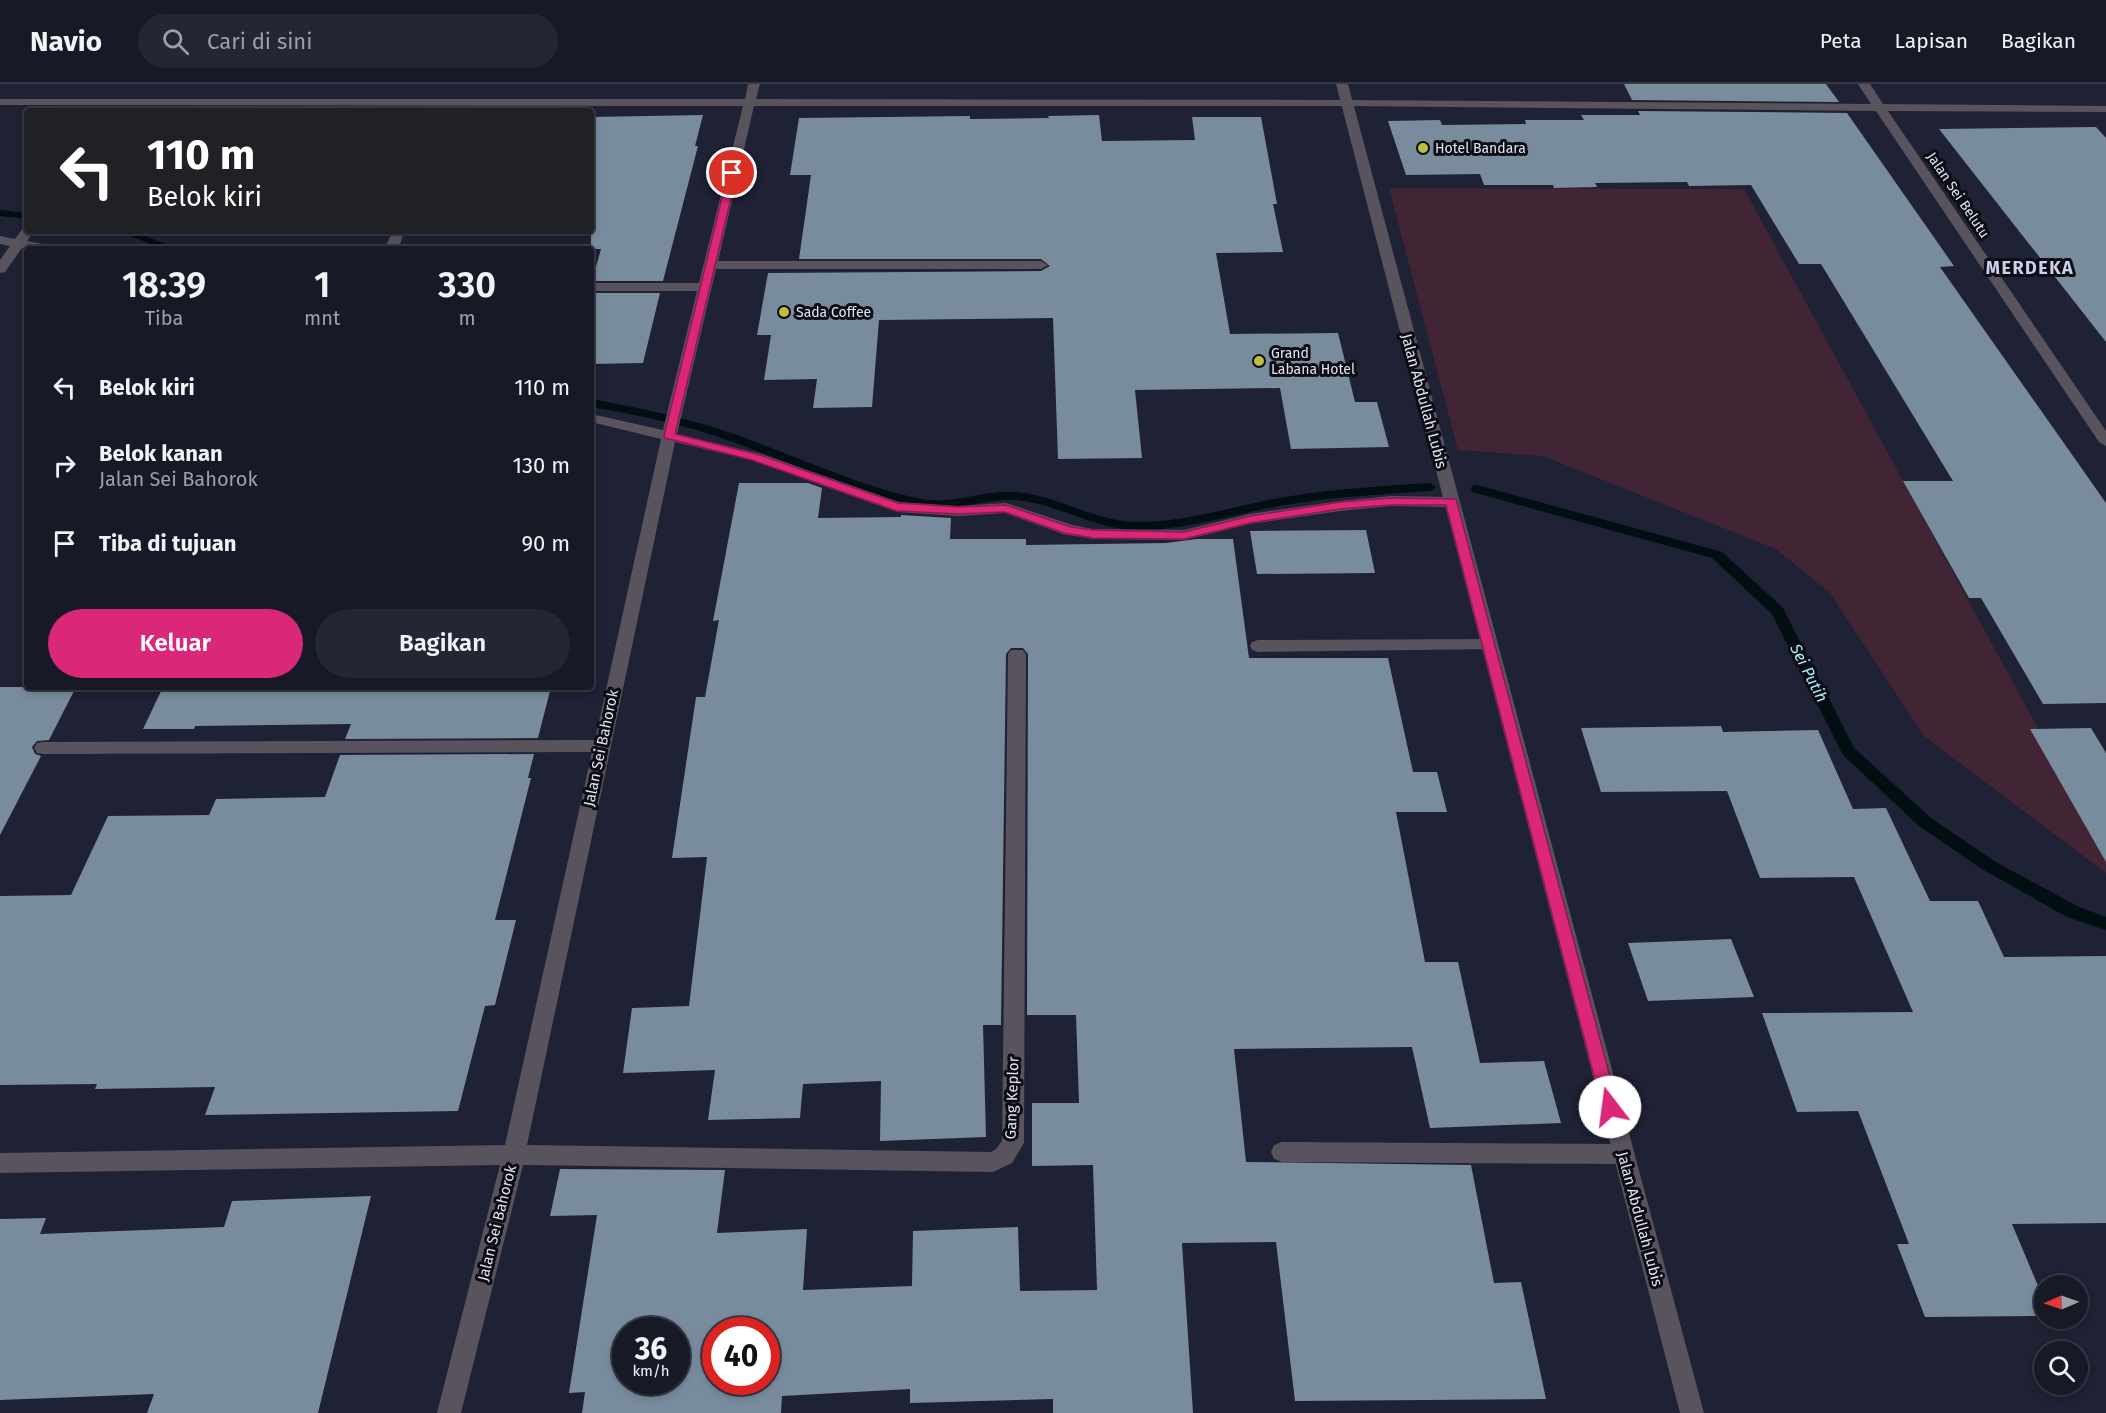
<!DOCTYPE html>
<html lang="id">
<head>
<meta charset="utf-8">
<style>
  body { margin:0; font-family:"Fira Sans",sans-serif; background:#242633; color:#f1f3f6; height:100vh; display:flex; flex-direction:column; font-size:22px; white-space:nowrap }
  * { box-sizing:border-box; margin:0 }
  p { font-size:20px; color:#9ea0a7 }
  .icon { flex:none; width:33px; height:33px; fill:none; stroke:currentColor; stroke-width:2; stroke-linecap:round; stroke-linejoin:round }
  .map { position:relative; flex:1; overflow:hidden }
  .details { position:absolute; left:24px; top:162px; width:570px; height:444px; display:flex; flex-direction:column; background:#171927; border-radius:6px; box-shadow:0 3px 9px #0003,0 0 0 2px #363844 }
  .details>* { flex:none }
  .top-card { position:absolute; left:24px; top:24px; width:570px; height:126px; border-radius:6px; box-shadow:0 3px 9px #0003,0 0 0 2px #363844; background:#202124; color:#fff; overflow:hidden }
  .needle { width:39px; rotate:268deg }
  .tools { position:absolute; left:2034px; top:1191px; display:grid; gap:12px }
  .tools a { display:grid; place-items:center; width:54px; height:54px; border-radius:50%; background:#171927; box-shadow:0 3px 9px #0003,0 0 0 2px #363844; font-size:30px }
  .speed { position:absolute; left:612px; top:1233px; display:flex; gap:12px; font-size:30px; font-weight:700; text-align:center }
  .speed>* { display:grid; place-content:center; width:78px; height:78px; border-radius:50%; background:#171927; box-shadow:0 3px 9px #0003,0 0 0 2px #363844; line-height:1 }
  .speed small { font-size:15px; font-weight:400 }
  .speed .limit { border:9px solid #d22; background:#fff; color:#111 }
  .pin { position:absolute; display:grid; place-items:center; width:51px; height:51px; color:#fff; margin:-26px; border:3px solid #fff; border-radius:50%; box-shadow:0 2px 6px #0007 }
  .me { position:absolute; width:66px; margin:-33px; rotate:345deg; stroke-linejoin:round; filter:drop-shadow(0 0 4px #0008) }
  .turn { display:flex; align-items:center; gap:21px; height:126px; padding:0 24px; font-size:27px }
  .turn .icon { width:78px; height:78px; stroke-width:2.5 }
  .turn b { display:block; font-size:42px; line-height:51px }
  .eta { display:flex; justify-content:space-evenly; align-items:center; height:102px; text-align:center }
  .eta b { font-size:36px; font-weight:600; line-height:42px }
  .cta { display:flex; gap:12px; margin-top:auto; padding:12px 24px }
  .cta a { flex:1; height:69px; border-radius:36px; background:#db2777; color:#fff; font-size:24px; font-weight:600; line-height:69px; text-align:center }
  .cta a+a { background:#242633; color:#f1f3f6 }
  ul { padding:0; list-style:none }
  li { display:flex; align-items:center; gap:18px; height:78px; padding:0 24px }
  li div { flex:1 }
  li b { display:block; font-size:22px }
  li em { font-style:normal }
  header { display:flex; align-items:center; gap:36px; box-sizing:border-box; height:84px; padding:0 30px; background:#171927; border-bottom:2px solid #363844 }
  header strong { font-size:28px }
  nav { display:flex; gap:33px; margin-inline-start:auto; font-size:21px }
  .search { width:420px; height:54px; background:#242633; display:flex; align-items:center; gap:15px; box-sizing:border-box; padding:0 21px; border-radius:33px; color:#9ea0a7; font-size:22px }
  .map>svg:first-child { display:block }
  .green { fill:#412534 }
  .lines { fill:none; stroke-linecap:round; stroke-linejoin:round }
  .stream { fill:#010e12; fill-rule:evenodd }
  .building { fill:#788c9e; fill-rule:evenodd }
  .minor { fill:#58535c; fill-rule:evenodd }
  .tertiary { fill:#58535c; fill-rule:evenodd }
  .route { fill:#db2777; stroke:#8e194d; stroke-width:1.5 }
  .poi-dot { fill:#bdbf43; stroke:#0b0c14; stroke-width:2 }
  .labels { text-anchor:middle; dominant-baseline:central; stroke-width:6; stroke-linejoin:round; paint-order:stroke }
  .far-poi-label { font-size:14px; fill:#e3e5f2; stroke:#0b0c14; text-anchor:start }
  .far-street-label { font-size:14px; fill:#e3e5f2; stroke:#0b0c14 }
  .street-label { font-size:15px; fill:#e3e5f2; stroke:#0b0c14 }
  .water-label { font-size:16px; font-style:italic; fill:#abf0ff; stroke:#0b0c14 }
  .far-district-label { font-size:18px; font-weight:bold; letter-spacing:1.5px; fill:#ccd0ea; stroke:#0b0c14 }
</style>
</head>
<body>
<header>
<strong>Navio</strong>
<div class="search"><svg class="icon" aria-label="search" viewBox="0 0 24 24"><circle cx="10" cy="10" r="6"/><path d="M15 15l6 6"/></svg>Cari di sini</div>
<nav><a>Peta</a><a>Lapisan</a><a>Bagikan</a></nav>
</header>
<div class="map">
<svg width="2106" height="1329" viewBox="0 0 2106 1329">
  <rect width="100%" height="100%" fill="#1f2134"/>
  <path class="green" d="M 1389,104 L 1744,105 L 2106,769 L 2106,789 L 1924,652 L 1830,509 L 1776,465 L 1543,372 L 1458,366 Z"/>
  <g class="lines">
    <g class="stream">
      <path d="M 0,126 L 27,129 L 27,135 L 0,132 Z"/>
      <path d="M 117,147 L 132,147 L 179,165 L 164,165 Z"/>
      <path d="M 591,315 C 630,322 668,330 706,341 C 779,363 846,399 921,415 C 953,421 983,406 1015,408 C 1057,411 1095,438 1138,438 C 1189,438 1236,421 1285,413 C 1333,405 1382,402 1430,399 L 1436,403 L 1430,407 C 1382,410 1333,413 1285,421 C 1236,429 1189,446 1138,446 C 1095,446 1057,419 1015,416 C 983,414 953,430 921,423 C 843,406 773,369 697,346 C 662,336 627,329 591,323 Z"/>
      <path d="M 1477,401 L 1722,468 L 1783,524 L 1854,664 L 1931,734 L 1994,777 L 2079,823 L 2106,833 L 2106,846 L 2067,833 L 1982,785 L 1919,742 L 1843,671 L 1772,530 L 1712,474 L 1472,408 L 1471,405 L 1472,402 Z"/>
    </g>
  </g>
  <g class="building">
    <path d="M 1624,0 L 1826,0 L 1839,18 L 1632,16 Z"/>
    <path d="M 1638,27 L 1847,29 L 1954,182 L 1940,183 L 2106,419 L 2106,619 L 2043,620 L 1981,514 L 1969,514 L 1903,397 L 1953,397 L 1821,180 L 1799,180 L 1751,101 L 1689,102 L 1687,98 L 1595,99 L 1597,103 L 1554,104 L 1553,101 L 1484,101 L 1480,90 L 1406,91 L 1388,37 L 1440,36 L 1442,41 L 1526,40 L 1525,36 L 1584,36 L 1581,31 L 1640,31 Z"/>
    <path d="M 703,31 L 695,62 L 698,62 L 663,197 L 592,197 L 601,165 L 591,165 L 591,33 Z"/>
    <path d="M 1099,31 L 1102,57 L 1195,56 L 1192,33 L 1261,33 L 1277,120 L 1273,120 L 1283,168 L 1216,169 L 1230,250 L 1338,249 L 1355,318 L 1377,318 L 1389,363 L 1291,365 L 1280,304 L 1135,306 L 1142,374 L 1058,375 L 1053,234 L 879,236 L 872,323 L 813,324 L 817,295 L 764,296 L 771,251 L 757,251 L 768,189 L 1041,187 L 1050,182 L 1041,175 L 799,175 L 811,91 L 790,91 L 799,34 L 970,32 L 970,35 L 1049,34 L 1048,32 Z"/>
    <path d="M 2096,43 L 2106,54 L 2106,258 L 1939,45 Z"/>
    <path d="M 591,209 L 660,209 L 643,279 L 591,280 Z"/>
    <path d="M 739,399 L 808,399 L 822,404 L 818,434 L 901,433 L 901,431 L 951,434 L 950,455 L 1026,455 L 1026,461 L 1166,459 L 1197,455 L 1233,455 L 1249,574 L 1388,574 L 1413,688 L 1437,688 L 1447,728 L 1396,728 L 1425,878 L 1458,878 L 1480,979 L 1544,977 L 1561,1039 L 1430,1044 L 1412,963 L 1234,965 L 1246,1078 L 1471,1081 L 1494,1199 L 1521,1198 L 1546,1315 L 1295,1317 L 1276,1158 L 1182,1159 L 1193,1329 L 1053,1329 L 1053,1315 L 910,1319 L 910,1305 L 782,1312 L 781,1329 L 582,1329 L 585,1308 L 569,1309 L 597,1131 L 550,1132 L 560,1085 L 725,1086 L 717,1149 L 807,1145 L 803,1206 L 912,1202 L 913,1147 L 1018,1143 L 1020,1207 L 1097,1206 L 1093,1081 L 1032,1082 L 1032,1019 L 1079,1019 L 1076,931 L 1027,931 L 1028,570 L 1023,564 L 1011,564 L 1006,570 L 1001,941 L 983,941 L 986,1053 L 880,1057 L 881,997 L 803,1000 L 800,1034 L 708,1036 L 715,986 L 623,989 L 632,924 L 689,922 L 707,773 L 672,774 L 696,613 L 705,613 L 719,536 L 713,537 ZM 626,1246 L 676,1246 L 676,1298 L 626,1298 ZM 716,1246 L 766,1246 L 766,1298 L 716,1298 Z"/>
    <path d="M 1366,446 L 1375,489 L 1257,490 L 1250,447 Z"/>
    <path d="M 0,603 L 76,603 L 49,656 L 37,657 L 32,663 L 35,670 L 41,672 L 0,751 Z"/>
    <path d="M 163,603 L 551,603 L 538,654 L 345,655 L 351,640 L 195,642 L 194,645 L 143,645 Z"/>
    <path d="M 1721,642 L 1723,648 L 1818,646 L 1853,725 L 1886,724 L 1930,817 L 1978,817 L 2004,873 L 2106,872 L 2106,1139 L 2012,1140 L 2044,1216 L 2044,1232 L 1925,1233 L 1897,1160 L 1909,1160 L 1858,1027 L 1797,1028 L 1762,929 L 1913,928 L 1854,793 L 1760,794 L 1727,707 L 1601,708 L 1581,644 Z"/>
    <path d="M 2091,644 L 2106,669 L 2106,778 L 2030,645 Z"/>
    <path d="M 534,670 L 528,694 L 531,694 L 495,836 L 516,836 L 495,921 L 485,922 L 458,1027 L 205,1031 L 215,1003 L 95,1005 L 97,1000 L 0,1001 L 0,812 L 71,811 L 108,732 L 209,731 L 216,715 L 325,713 L 340,671 Z"/>
    <path d="M 1731,855 L 1754,913 L 1648,917 L 1628,859 Z"/>
    <path d="M 371,1112 L 318,1329 L 147,1329 L 154,1310 L 0,1316 L 0,1135 L 46,1134 L 40,1150 L 224,1143 L 232,1117 Z"/>
  </g>
  <g class="lines">
    <g class="minor">
      <path d="M 748,0 L 760,0 L 756,15 L 1346,16 L 1871,20 L 1858,0 L 1870,0 L 1883,20 L 2106,22 L 2106,28 L 1888,27 L 2106,347 L 2106,362 L 2099,358 L 1876,27 L 1346,22 L 754,22 L 718,177 L 1041,177 L 1048,181 L 1041,185 L 716,185 L 677,350 L 761,370 L 899,418 L 959,422 L 1006,419 L 1072,441 L 1093,445 L 1184,446 L 1250,430 L 1340,417 L 1391,412 L 1451,413 L 1459,418 L 1451,423 L 1391,422 L 1340,427 L 1250,440 L 1184,456 L 1093,455 L 1063,450 L 1005,429 L 959,432 L 897,428 L 751,376 L 675,358 L 527,1061 L 991,1068 L 996,1065 L 1002,1057 L 1008,570 L 1011,566 L 1023,566 L 1026,570 L 1024,1059 L 1012,1079 L 993,1088 L 523,1081 L 461,1329 L 437,1329 L 500,1081 L 0,1089 L 0,1069 L 505,1061 L 592,668 L 43,670 L 37,669 L 34,664 L 37,659 L 43,658 L 595,656 L 661,355 L 591,338 L 591,330 L 663,346 L 697,207 L 591,207 L 591,199 L 699,199 L 743,22 L 0,21 L 0,15 L 745,15 Z"/>
      <path d="M 27,143 L 27,147 L 34,147 L 27,157 L 53,162 L 55,165 L 22,164 L 5,188 L 0,189 L 0,176 L 10,162 L 0,160 L 0,152 L 15,155 L 23,144 Z"/>
      <path d="M 393,147 L 405,147 L 398,165 L 384,165 Z"/>
      <path d="M 1490,555 L 1496,557 L 1498,561 L 1496,565 L 1258,568 L 1252,566 L 1250,562 L 1252,558 L 1258,556 Z"/>
      <path d="M 1282,1058 L 1622,1060 L 1630,1063 L 1633,1070 L 1630,1077 L 1622,1080 L 1282,1078 L 1274,1075 L 1271,1068 L 1274,1061 Z"/>
    </g>
    <path class="tertiary" d="M 1336,0 L 1348,0 L 1704,1329 L 1680,1329 Z"/>
  </g>
  <path class="route" d="M 732,86 L 737,89 L 675,350 L 760,371 L 898,419 L 959,423 L 1006,421 L 1071,443 L 1093,446 L 1184,448 L 1250,432 L 1340,418 L 1391,414 L 1456,415 L 1618,1023 L 1616,1028 L 1610,1030 L 1604,1028 L 1602,1023 L 1446,421 L 1391,421 L 1340,425 L 1250,439 L 1184,455 L 1093,454 L 1064,449 L 1005,428 L 959,430 L 897,427 L 752,376 L 665,354 L 664,352 L 728,89 Z"/>
  <g class="poi-dot">
    <circle cx="1423" cy="64" r="6"/>
    <circle cx="784" cy="228" r="6"/>
    <circle cx="1259" cy="277" r="6"/>
  </g>
  <g class="labels">
    <g class="far-poi-label">
      <text x="1435" y="64">Hotel Bandara</text>
      <text x="796" y="228">Sada Coffee</text>
      <text x="1271" y="269">Grand<tspan x="1271" dy="16">Labana Hotel</tspan></text>
    </g>
    <g class="far-street-label">
      <text transform="translate(1958 111) rotate(56)">Jalan Sei Belutu</text>
    </g>
    <g class="street-label">
      <text transform="translate(1424 317) rotate(75)">Jalan Abdullah Lubis</text>
      <text transform="translate(601 664) rotate(-78)">Jalan Sei Bahorok</text>
      <text transform="translate(1012 1014) rotate(-88)">Gang Keplor</text>
      <text transform="translate(1640 1135) rotate(75)">Jalan Abdullah Lubis</text>
      <text transform="translate(497 1139) rotate(-76)">Jalan Sei Bahorok</text>
    </g>
    <g class="water-label">
      <text transform="translate(1809 589) rotate(63)">Sei Putih</text>
    </g>
    <g class="far-district-label">
      <text x="2030" y="184">MERDEKA</text>
    </g>
  </g>
</svg>
<div class="tools">
<a><svg class="needle" viewBox="-14 -14 28 28"><path d="M0-13l5 13h-10z" fill="#e53935"/><path d="M0 13l5-13h-10z" fill="#9ea0a7"/></svg></a>
<a><svg class="icon" aria-label="search" viewBox="0 0 24 24"><circle cx="10" cy="10" r="6"/><path d="M15 15l6 6"/></svg></a>
</div>
<div class="speed"><div>36<small>km/h</small></div><div class="limit">40</div></div>
<div class="pin" style="left:732px;top:89px;background:#d93025"><svg class="icon" aria-label="arrive" viewBox="0 0 24 24"><path d="M6 21V4h12l-3 4 3 4H6"/></svg></div>
<svg class="me" style="left:1610px;top:1023px" viewBox="-20 -20 40 40"><circle r="19" fill="#fff"/><path d="M0-13L10 11 0 6-10 11z" fill="#db2777"/></svg>
<div class="top-card">
<div class="turn"><svg class="icon" aria-label="left" viewBox="0 0 24 24"><path d="M17 20v-9H6M10 6l-5 5 5 5"/></svg><div><b>110 m</b>Belok kiri</div></div>
</div>
<section class="details">
<div class="eta">
<div><b>18:39</b><p>Tiba</p></div>
<div><b>1</b><p>mnt</p></div>
<div><b>330</b><p>m</p></div>
</div>
<ul>
<li><svg class="icon" aria-label="left" viewBox="0 0 24 24"><path d="M17 20v-9H6M10 6l-5 5 5 5"/></svg><div><b>Belok kiri</b></div><em>110 m</em></li>
<li><svg class="icon" aria-label="right" viewBox="0 0 24 24"><path d="M7 20v-9h11M14 6l5 5-5 5"/></svg><div><b>Belok kanan</b><p>Jalan Sei Bahorok</p></div><em>130 m</em></li>
<li><svg class="icon" aria-label="arrive" viewBox="0 0 24 24"><path d="M6 21V4h12l-3 4 3 4H6"/></svg><div><b>Tiba di tujuan</b></div><em>90 m</em></li>
</ul>
<div class="cta"><a>Keluar</a><a>Bagikan</a></div>
</section>
</div>
</body>
</html>
